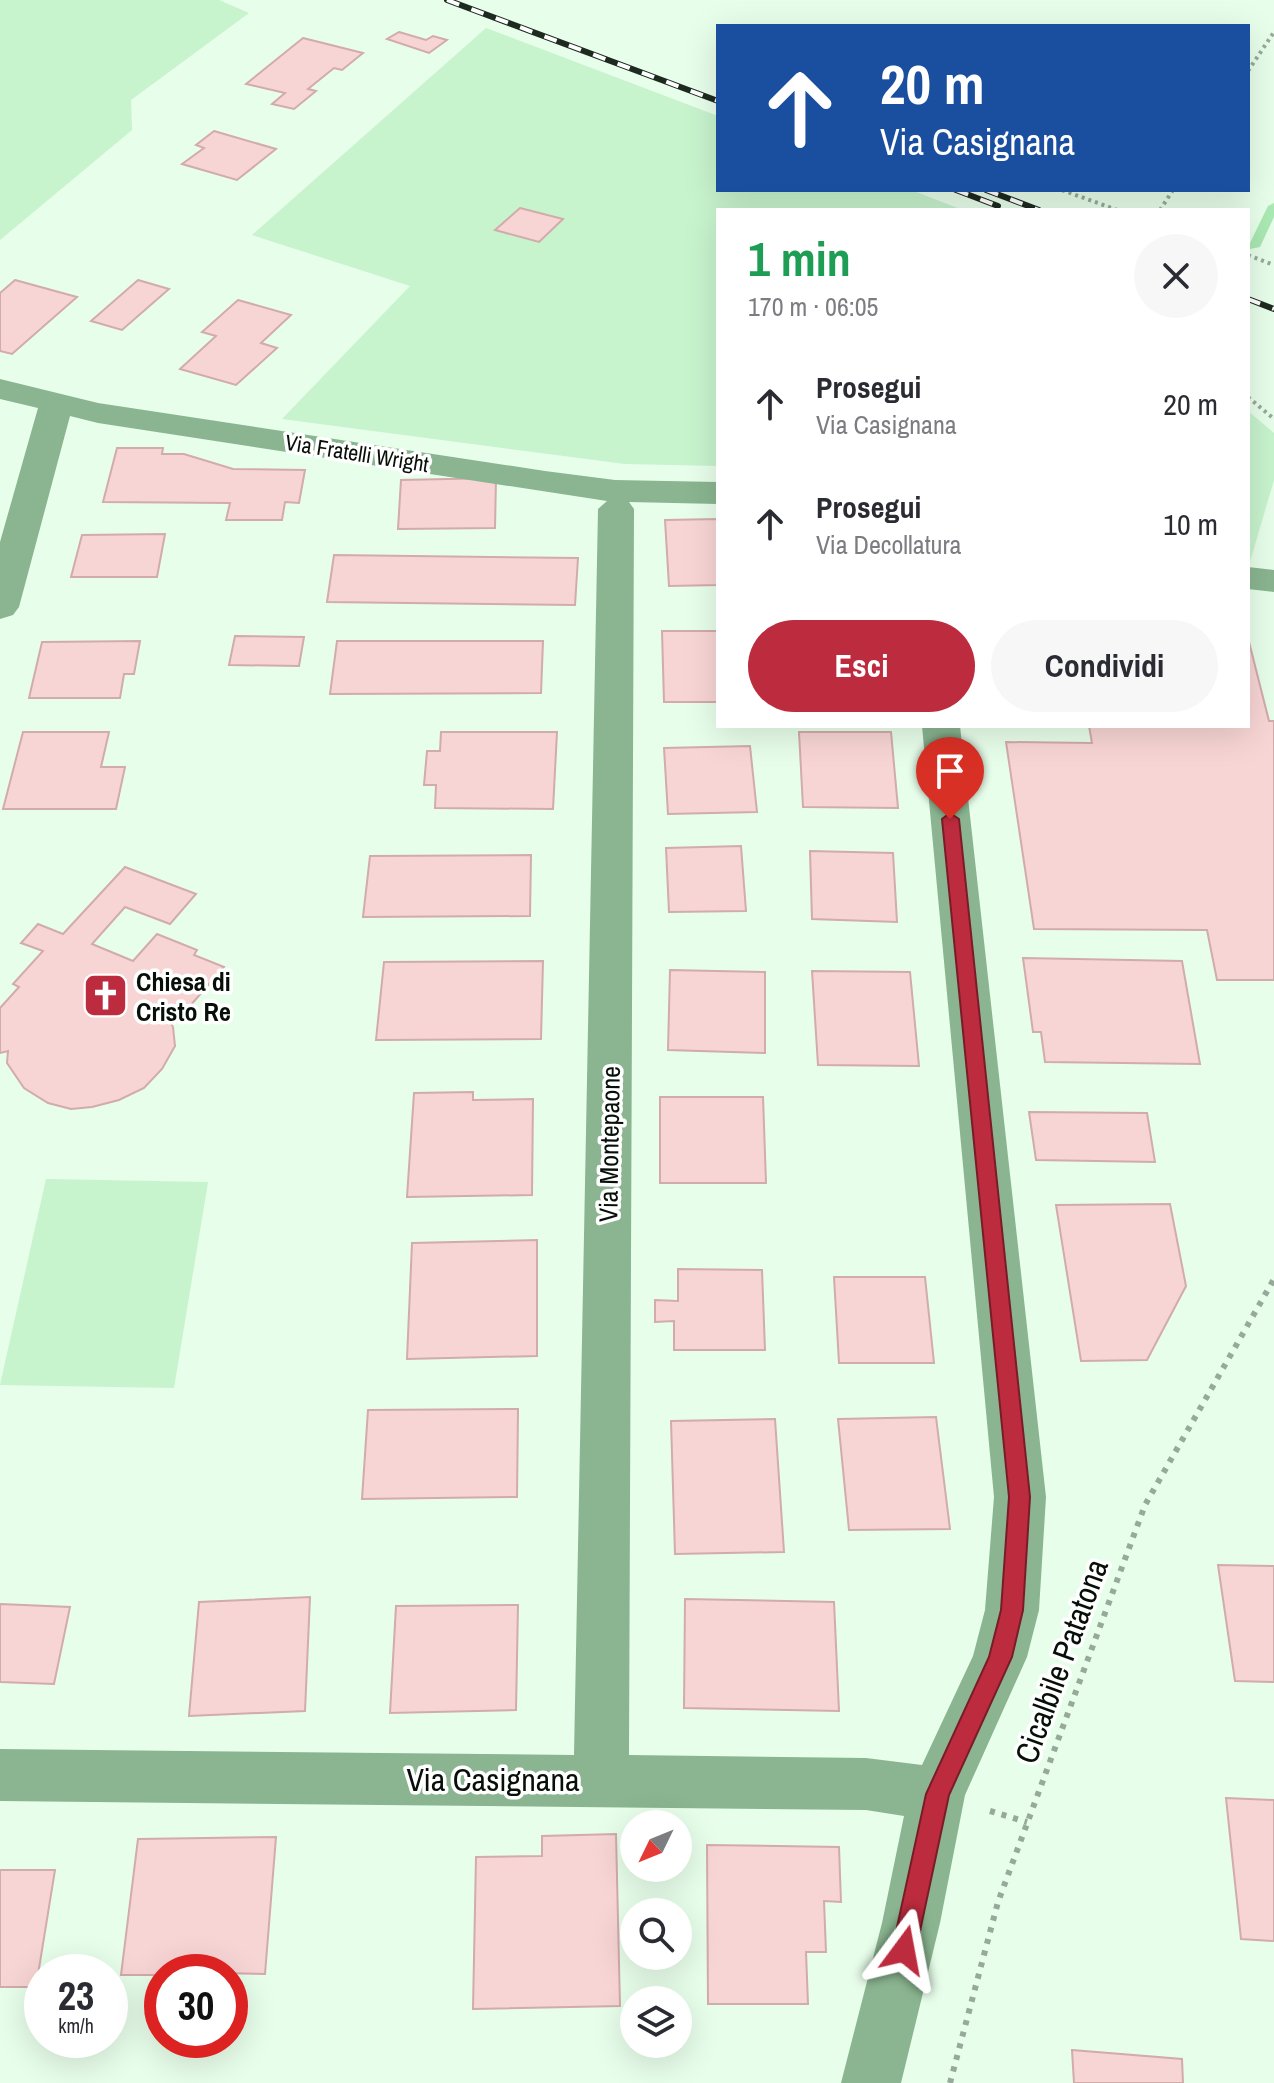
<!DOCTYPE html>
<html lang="it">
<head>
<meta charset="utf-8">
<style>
  body { margin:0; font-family:"Archivo Narrow",sans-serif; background:#f7f7f7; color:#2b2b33; height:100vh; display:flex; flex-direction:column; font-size:30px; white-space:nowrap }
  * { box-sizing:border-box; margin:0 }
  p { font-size:26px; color:#7c7c81 }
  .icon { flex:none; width:44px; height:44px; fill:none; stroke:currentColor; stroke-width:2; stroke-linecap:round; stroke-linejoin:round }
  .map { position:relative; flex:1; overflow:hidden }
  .drawer { position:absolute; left:716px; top:208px; width:534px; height:520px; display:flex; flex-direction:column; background:#fff; border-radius:0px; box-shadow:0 8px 32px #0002 }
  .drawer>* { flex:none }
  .hud { position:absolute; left:716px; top:24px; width:534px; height:168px; border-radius:0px; box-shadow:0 8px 32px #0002; background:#1a4fa0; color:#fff; overflow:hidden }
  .needle { width:52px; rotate:227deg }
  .tools { position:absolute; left:620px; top:1810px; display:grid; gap:16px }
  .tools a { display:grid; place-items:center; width:72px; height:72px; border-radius:50%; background:#fff; box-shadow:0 8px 32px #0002; font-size:40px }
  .speed { position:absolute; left:24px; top:1954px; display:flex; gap:16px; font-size:40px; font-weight:700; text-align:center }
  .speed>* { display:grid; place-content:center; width:104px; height:104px; border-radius:50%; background:#fff; box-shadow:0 8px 32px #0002; line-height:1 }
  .speed small { font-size:20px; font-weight:400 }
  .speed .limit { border:12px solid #d22; background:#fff; color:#111 }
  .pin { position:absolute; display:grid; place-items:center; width:68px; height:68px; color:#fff; margin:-82px -34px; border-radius:50% 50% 50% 0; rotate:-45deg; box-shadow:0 0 8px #0007 }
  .pin .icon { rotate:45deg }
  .me { position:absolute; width:88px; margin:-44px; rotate:13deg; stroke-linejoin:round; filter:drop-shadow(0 0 6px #0008) }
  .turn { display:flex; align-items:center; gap:28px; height:168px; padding:0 32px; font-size:36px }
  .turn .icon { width:104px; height:104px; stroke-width:2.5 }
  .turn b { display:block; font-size:56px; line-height:68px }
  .round { display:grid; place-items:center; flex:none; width:84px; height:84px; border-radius:42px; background:#f7f7f7 }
  .overview { display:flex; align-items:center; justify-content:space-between; height:136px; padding:0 32px }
  h1 { font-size:48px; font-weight:800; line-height:60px; color:#1e9e55 }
  .action { display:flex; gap:16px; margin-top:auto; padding:16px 32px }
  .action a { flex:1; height:92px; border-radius:48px; background:#bc2b3e; color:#fff; font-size:32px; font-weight:800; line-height:92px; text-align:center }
  .action a+a { background:#f7f7f7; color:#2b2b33 }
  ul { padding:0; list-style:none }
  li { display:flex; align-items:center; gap:24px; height:120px; padding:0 32px }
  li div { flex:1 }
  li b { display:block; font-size:30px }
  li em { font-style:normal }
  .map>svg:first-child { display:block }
  .green { fill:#c7f3cd }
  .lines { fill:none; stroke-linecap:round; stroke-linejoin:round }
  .stream { fill:#aae9b3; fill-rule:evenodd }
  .building { fill:#f7d5d4; stroke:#d2abab; stroke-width:2 }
  .path-far1 { stroke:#97a99a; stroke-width:4; stroke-dasharray:3 4; stroke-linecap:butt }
  .path { stroke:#97a99a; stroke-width:6; stroke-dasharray:5 7; stroke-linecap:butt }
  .minor { fill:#8ab590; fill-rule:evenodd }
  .rail-casing { stroke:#1e2920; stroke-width:6 }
  .rail { stroke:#fff; stroke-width:4; stroke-dasharray:13; stroke-linecap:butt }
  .route { fill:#bc2b3e; stroke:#7a1c28; stroke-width:2 }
  .labels { text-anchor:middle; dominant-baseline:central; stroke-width:7; stroke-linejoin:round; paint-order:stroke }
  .far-street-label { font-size:22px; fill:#071008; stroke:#fff }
  .poi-label { font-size:26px; font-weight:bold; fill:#071008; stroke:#fff; text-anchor:start }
  .street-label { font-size:26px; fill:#071008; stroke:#fff }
  .near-street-label { font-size:32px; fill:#071008; stroke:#fff }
</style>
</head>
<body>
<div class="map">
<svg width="1274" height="2083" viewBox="0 0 1274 2083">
  <rect width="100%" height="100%" fill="#e7feea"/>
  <g class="green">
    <path d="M 0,0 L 219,0 L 249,13 L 131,100 L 132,130 L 0,240 Z"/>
    <path d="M 486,28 L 718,116 L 718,190 L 911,190 L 963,210 L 718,210 L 718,466 L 625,464 L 282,419 L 410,286 L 252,235 Z"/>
    <path d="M 1248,411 L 1274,433 L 1274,480 L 1250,562 Z"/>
    <path d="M 46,1179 L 208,1182 L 174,1388 L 0,1385 Z"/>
  </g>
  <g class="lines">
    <path class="stream" d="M 1274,203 L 1274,217 L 1260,247 L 1250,249 L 1248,247 L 1268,206 Z"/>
  </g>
  <g class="building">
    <path d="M 399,32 L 426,40 L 433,36 L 447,40 L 429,53 L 387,39 Z"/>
    <path d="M 303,38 L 363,53 L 342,70 L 334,68 L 308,89 L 316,91 L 294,109 L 272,104 L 285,93 L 246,84 Z"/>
    <path d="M 214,131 L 276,149 L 237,180 L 182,164 L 204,148 L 196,145 Z"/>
    <path d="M 520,208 L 563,219 L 539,242 L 495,230 Z"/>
    <path d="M 15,280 L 77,297 L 12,354 L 0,351 L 0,293 Z"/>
    <path d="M 138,280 L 169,289 L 122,330 L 91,321 Z"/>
    <path d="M 238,300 L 291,315 L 261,343 L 277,348 L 236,385 L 180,369 L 216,336 L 202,332 Z"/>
    <path d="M 117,448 L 163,448 L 162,454 L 184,454 L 233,469 L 305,470 L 299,503 L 285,502 L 282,520 L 226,520 L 230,503 L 103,502 Z"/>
    <path d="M 496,478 L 495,528 L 398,529 L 401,480 Z"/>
    <path d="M 718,519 L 718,585 L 669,586 L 665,520 Z"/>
    <path d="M 165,534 L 157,577 L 71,577 L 82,535 Z"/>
    <path d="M 334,555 L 578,558 L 575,605 L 327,602 Z"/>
    <path d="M 662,631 L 718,631 L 718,702 L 664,702 Z"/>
    <path d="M 235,636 L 304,637 L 299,666 L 229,665 Z"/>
    <path d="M 1248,638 L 1269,721 L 1274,721 L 1274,980 L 1217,980 L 1207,930 L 1034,929 L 1006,742 L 1092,743 L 1089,726 L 1248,726 Z"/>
    <path d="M 140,641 L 134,674 L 124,674 L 120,698 L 29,698 L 42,642 Z"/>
    <path d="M 337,641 L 543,641 L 541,693 L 330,694 Z"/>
    <path d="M 23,732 L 109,732 L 101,767 L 125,767 L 116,809 L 3,809 Z"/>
    <path d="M 441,732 L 557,732 L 553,809 L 435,808 L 436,785 L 424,785 L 427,751 L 440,751 Z"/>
    <path d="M 799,732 L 891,732 L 898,808 L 803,807 Z"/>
    <path d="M 750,746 L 757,812 L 668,814 L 664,748 Z"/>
    <path d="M 741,846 L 746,911 L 669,912 L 666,848 Z"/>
    <path d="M 810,851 L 893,853 L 897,922 L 812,919 Z"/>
    <path d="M 531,855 L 530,916 L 363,917 L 370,856 Z"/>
    <path d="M 125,867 L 196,894 L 170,924 L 125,907 L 92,944 L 133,961 L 157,934 L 197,950 L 194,955 L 224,967 L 183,1014 L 161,1005 L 173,1027 L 175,1046 L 162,1069 L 144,1088 L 119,1100 L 92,1107 L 71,1109 L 48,1103 L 24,1088 L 7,1063 L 8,1051 L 0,1053 L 0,1008 L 19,987 L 13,984 L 43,951 L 21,943 L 38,924 L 63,934 Z"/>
    <path d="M 1023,958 L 1182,961 L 1200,1064 L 1045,1062 L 1041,1032 L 1033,1032 Z"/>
    <path d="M 543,961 L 541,1039 L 376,1040 L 384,962 Z"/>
    <path d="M 670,970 L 765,972 L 765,1053 L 668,1050 Z"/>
    <path d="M 812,971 L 910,972 L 919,1066 L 818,1065 Z"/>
    <path d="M 473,1092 L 473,1100 L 533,1099 L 532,1195 L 407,1197 L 414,1093 Z"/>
    <path d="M 660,1097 L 763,1097 L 766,1183 L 660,1183 Z"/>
    <path d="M 1029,1112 L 1147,1113 L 1155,1162 L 1036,1160 Z"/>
    <path d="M 1170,1204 L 1186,1286 L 1147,1360 L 1081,1361 L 1056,1205 Z"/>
    <path d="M 537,1240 L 537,1356 L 407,1359 L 412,1243 Z"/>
    <path d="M 678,1269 L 762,1270 L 765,1350 L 674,1350 L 674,1321 L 655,1322 L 655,1300 L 678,1301 Z"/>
    <path d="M 834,1277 L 925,1277 L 934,1363 L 839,1363 Z"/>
    <path d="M 518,1409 L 517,1497 L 362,1499 L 368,1410 Z"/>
    <path d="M 936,1417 L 950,1529 L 849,1530 L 838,1419 Z"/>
    <path d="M 775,1419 L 784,1552 L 675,1554 L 671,1421 Z"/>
    <path d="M 1218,1565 L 1274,1566 L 1274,1682 L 1235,1681 Z"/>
    <path d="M 310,1597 L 305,1711 L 189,1716 L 199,1602 Z"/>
    <path d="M 685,1599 L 834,1602 L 839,1711 L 684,1708 Z"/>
    <path d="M 0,1604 L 70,1607 L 54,1684 L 0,1682 Z"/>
    <path d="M 518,1605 L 516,1710 L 390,1713 L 396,1606 Z"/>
    <path d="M 1226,1798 L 1274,1800 L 1274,1941 L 1241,1939 Z"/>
    <path d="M 616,1834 L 620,2006 L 473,2009 L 476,1857 L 542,1856 L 542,1836 Z"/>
    <path d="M 276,1837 L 265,1974 L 162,1972 L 162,1975 L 121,1975 L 138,1839 Z"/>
    <path d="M 707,1845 L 839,1847 L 841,1902 L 824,1901 L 826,1952 L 806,1952 L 808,2004 L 708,2004 Z"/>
    <path d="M 0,1870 L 55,1870 L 36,1987 L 0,1987 Z"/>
    <path d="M 1072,2050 L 1182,2059 L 1183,2083 L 1074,2083 Z"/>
  </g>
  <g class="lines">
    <g class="path-far1">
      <path d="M 1248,71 L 1274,32"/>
      <path d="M 1062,190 L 1117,210"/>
      <path d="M 1160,210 L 1173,190"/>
      <path d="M 1248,255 L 1274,265"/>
      <path d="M 1248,397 L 1274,419"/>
    </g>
    <g class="path">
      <path d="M 990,1811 L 1027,1822"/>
      <path d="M 950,2083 L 998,1902 L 1145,1505 L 1274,1279"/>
    </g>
    <g class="minor">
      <path d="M 0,379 L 98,403 L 545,471 L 615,480 L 718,482 L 718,504 L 629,502 L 634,509 L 629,1755 L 866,1758 L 922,1765 L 973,1656 L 985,1610 L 994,1497 L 922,726 L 960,726 L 1046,1497 L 1039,1610 L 1027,1657 L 965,1795 L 940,1923 L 901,2083 L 841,2083 L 882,1923 L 904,1816 L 866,1810 L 0,1801 L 0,1749 L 574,1755 L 598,509 L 607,501 L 98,423 L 70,416 L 19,607 L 13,615 L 0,619 L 0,542 L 38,408 L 0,399 Z"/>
      <path d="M 1248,567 L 1274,570 L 1274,592 L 1248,589 Z"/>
    </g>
    <defs>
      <g id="rail">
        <path d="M 447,0 L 718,101"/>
        <path d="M 956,190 L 998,206"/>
        <path d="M 986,190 L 1039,210"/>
        <path d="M 1248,299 L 1274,309"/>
      </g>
    </defs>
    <use href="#rail" class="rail-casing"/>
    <use href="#rail" class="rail"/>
  </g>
  <path class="route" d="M 950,813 L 959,819 L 1030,1497 L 1023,1610 L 1012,1657 L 949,1795 L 916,1950 L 913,1958 L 904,1962 L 895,1958 L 892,1950 L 926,1794 L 989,1657 L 1001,1610 L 1009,1497 L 942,819 Z"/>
  <defs>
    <symbol id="church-square" viewBox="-11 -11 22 22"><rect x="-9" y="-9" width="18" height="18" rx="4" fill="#bc2b3e" stroke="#fff"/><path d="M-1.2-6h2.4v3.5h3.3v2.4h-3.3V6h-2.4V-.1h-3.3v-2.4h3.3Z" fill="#fff"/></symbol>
  </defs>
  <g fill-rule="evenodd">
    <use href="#church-square" x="80" y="970" width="51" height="51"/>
  </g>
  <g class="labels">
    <g class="far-street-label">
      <text transform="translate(357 453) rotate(9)">Via Fratelli Wright</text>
    </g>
    <g class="poi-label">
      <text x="136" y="981">Chiesa di<tspan x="136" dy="30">Cristo Re</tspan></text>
    </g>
    <g class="street-label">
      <text transform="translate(609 1144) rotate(-89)">Via Montepaone</text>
    </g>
    <g class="near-street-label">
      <text transform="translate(1061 1661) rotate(-70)">Cicalbile Patatona</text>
      <text x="493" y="1779">Via Casignana</text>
    </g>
  </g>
</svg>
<div class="tools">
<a><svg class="needle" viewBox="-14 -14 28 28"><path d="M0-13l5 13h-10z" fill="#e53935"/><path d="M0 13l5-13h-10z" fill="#7c7c81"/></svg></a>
<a><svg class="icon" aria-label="search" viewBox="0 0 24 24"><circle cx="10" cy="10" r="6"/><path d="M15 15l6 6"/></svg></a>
<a><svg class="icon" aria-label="layers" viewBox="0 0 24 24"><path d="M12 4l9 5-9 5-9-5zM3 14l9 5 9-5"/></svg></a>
</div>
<div class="speed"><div>23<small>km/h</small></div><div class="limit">30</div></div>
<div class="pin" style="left:950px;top:819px;background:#d93025"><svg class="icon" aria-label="arrive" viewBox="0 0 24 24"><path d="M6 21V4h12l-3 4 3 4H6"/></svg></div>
<svg class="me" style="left:904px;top:1950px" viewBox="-20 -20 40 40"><path d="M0-17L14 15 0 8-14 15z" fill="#bc2b3e" stroke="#fff" stroke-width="4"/></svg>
<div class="hud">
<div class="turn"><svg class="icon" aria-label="ahead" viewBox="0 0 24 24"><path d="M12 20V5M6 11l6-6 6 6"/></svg><div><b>20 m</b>Via Casignana</div></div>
</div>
<section class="drawer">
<div class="overview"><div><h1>1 min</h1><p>170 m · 06:05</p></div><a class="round"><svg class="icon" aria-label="close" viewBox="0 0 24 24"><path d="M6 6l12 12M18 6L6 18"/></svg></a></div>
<ul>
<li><svg class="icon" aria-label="ahead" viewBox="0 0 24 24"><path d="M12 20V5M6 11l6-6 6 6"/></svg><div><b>Prosegui</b><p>Via Casignana</p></div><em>20 m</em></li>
<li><svg class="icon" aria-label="ahead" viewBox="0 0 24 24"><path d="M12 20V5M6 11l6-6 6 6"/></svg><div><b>Prosegui</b><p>Via Decollatura</p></div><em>10 m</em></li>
</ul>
<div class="action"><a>Esci</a><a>Condividi</a></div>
</section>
</div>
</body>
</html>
